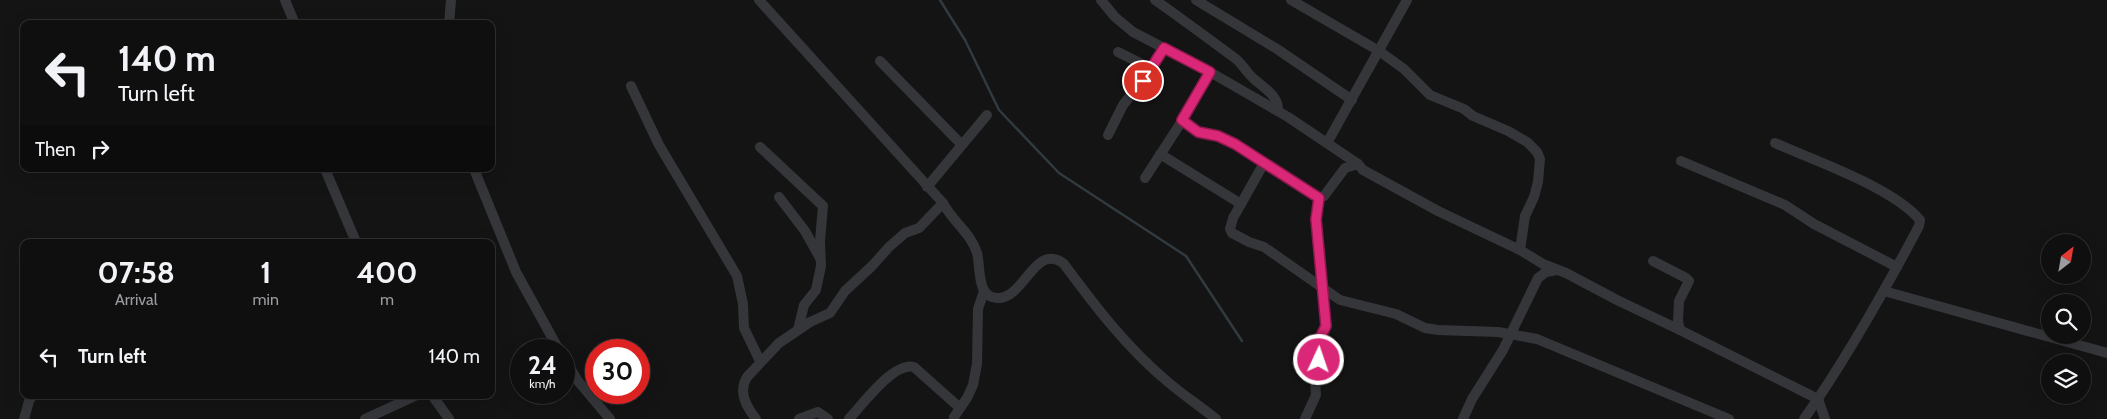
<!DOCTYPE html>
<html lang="en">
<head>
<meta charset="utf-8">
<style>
  body { margin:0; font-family:Cabin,sans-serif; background:#1d1d1e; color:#f1f3f6; height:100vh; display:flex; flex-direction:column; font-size:19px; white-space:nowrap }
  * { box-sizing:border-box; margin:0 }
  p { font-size:16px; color:#9b9c9f }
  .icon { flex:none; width:28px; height:28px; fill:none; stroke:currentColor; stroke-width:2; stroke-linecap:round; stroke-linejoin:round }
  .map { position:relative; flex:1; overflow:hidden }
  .panel { position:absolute; left:20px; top:239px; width:475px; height:160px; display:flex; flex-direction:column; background:#0f0f10; border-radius:10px; box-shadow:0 5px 20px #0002,0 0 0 1px #2f2f30 }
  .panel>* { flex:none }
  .banner { position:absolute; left:20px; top:20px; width:475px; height:152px; border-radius:10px; box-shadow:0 5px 20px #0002,0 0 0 1px #2f2f30; background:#0f0f10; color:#f1f3f6; overflow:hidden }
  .needle { width:32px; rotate:31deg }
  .buttons { position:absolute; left:2041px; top:234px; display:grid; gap:10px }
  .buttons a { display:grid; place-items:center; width:50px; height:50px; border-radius:50%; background:#0f0f10; box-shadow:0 5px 20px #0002,0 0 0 1px #2f2f30; font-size:25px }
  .speed { position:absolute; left:510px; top:339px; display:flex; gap:10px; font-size:25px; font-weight:700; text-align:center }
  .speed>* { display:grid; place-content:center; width:65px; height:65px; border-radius:50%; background:#0f0f10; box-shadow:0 5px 20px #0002,0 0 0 1px #2f2f30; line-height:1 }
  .speed small { font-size:12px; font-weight:400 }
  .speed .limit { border:8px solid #d22; background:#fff; color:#111 }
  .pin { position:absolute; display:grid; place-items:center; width:42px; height:42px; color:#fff; margin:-21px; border:2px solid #fff; border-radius:50%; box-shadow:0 1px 5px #0007 }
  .me { position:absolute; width:55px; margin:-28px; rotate:3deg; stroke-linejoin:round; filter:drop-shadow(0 0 4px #0008) }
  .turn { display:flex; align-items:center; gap:18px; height:105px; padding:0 15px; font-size:22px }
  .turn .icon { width:65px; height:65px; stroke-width:2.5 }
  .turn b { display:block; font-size:35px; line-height:42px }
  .then { display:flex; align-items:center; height:48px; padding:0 15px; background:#0003; gap:10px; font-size:19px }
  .eta { display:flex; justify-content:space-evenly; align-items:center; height:85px; text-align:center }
  .eta b { font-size:30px; font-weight:700; line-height:35px }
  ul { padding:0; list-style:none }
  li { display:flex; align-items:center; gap:15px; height:65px; padding:0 15px }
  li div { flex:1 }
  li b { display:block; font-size:19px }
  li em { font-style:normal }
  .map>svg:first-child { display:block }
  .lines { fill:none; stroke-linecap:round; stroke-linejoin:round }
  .stream { stroke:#313a3e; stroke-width:2.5 }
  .minor { stroke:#35363a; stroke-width:10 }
  .route-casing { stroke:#8e194d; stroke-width:12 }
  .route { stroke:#db2777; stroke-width:9 }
</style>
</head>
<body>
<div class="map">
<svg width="2107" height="419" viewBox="0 0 2107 419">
  <rect width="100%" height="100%" fill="#141415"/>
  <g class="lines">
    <path class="stream" d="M 940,0 L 965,40 L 999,110 L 1059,173 L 1186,256 L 1242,341"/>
    <g class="minor">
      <path d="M 285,0 L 295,24"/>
      <path d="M 759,0 L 943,203 C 952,221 971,233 977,253 C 981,267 976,297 997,298 C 1024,300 1035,241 1064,264 C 1095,306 1127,348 1168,382 C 1183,395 1200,406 1216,419"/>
      <path d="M 1101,0 L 1115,17 L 1133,32 L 1210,72 L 1288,117 L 1358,164 L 1363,170 L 1438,211 L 1520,250 L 1543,264 L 1566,273 L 1617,300 L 1680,330 L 1818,399 L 1825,419"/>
      <path d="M 1155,0 C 1182,19 1209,39 1236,59 C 1243,65 1247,73 1254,79 C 1264,88 1279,96 1278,111"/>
      <path d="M 1196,0 L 1277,49 L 1352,100"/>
      <path d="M 1291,0 L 1379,51 L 1404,69 L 1430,95 L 1464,109 L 1473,116 L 1508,131 L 1527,142 L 1537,152 L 1540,159 L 1538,182 L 1534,197 L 1525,216 L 1520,250"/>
      <path d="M 449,24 L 451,0"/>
      <path d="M 1118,52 L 1152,69"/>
      <path d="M 880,61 L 961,144"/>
      <path d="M 631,86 L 659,145 L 737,276 L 743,304 L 744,328 L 760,361"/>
      <path d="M 1182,121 L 1198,132 L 1219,136 L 1235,144 L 1319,198 L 1324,196 L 1345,168 L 1358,164"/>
      <path d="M 1108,135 L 1123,105 L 1152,69 L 1164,48"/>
      <path d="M 1327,143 L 1407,0"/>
      <path d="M 1775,143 C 1815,161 1892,187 1920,220 L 1919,226 C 1884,292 1847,358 1804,419"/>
      <path d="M 760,147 L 823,206 L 820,241 L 821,266 L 816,290 L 804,305 L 798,330"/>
      <path d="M 1160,154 L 1241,204 L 1233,218 L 1230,229 L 1232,233 L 1249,242 L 1264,247 L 1340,300 L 1396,314 L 1425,328 L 1438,330 L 1498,332 L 1537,339 L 1729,419"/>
      <path d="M 1681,161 L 1785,205 L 1814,224 L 1897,267"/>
      <path d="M 325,169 L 356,242"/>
      <path d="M 474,169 L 516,272 L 559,350"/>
      <path d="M 1145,178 L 1182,121 L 1210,72"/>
      <path d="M 927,187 L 987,115"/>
      <path d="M 779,197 L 805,231 L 820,258"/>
      <path d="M 1241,204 L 1264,163"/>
      <path d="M 1653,261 L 1686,278 L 1689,281 L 1679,301 L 1678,321 L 1680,330"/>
      <path d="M 1884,291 L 2107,353"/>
      <path d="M 564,358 L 578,381 L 610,419"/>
      <path d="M 432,395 L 449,419"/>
      <path d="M 24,419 L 29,401 L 33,395"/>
      <path d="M 365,419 L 417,395"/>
      <path d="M 756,419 C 746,406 738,392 747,377 L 779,343 L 810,322 L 830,313 L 845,291 L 872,266 L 889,247 L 905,233 L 919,228 L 943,203"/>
      <path d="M 799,419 L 818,412 L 828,419"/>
      <path d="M 849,419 C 862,405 893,362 914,367 L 960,408"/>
      <path d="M 954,419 L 954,417 L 967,398 L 973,385 L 977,364 L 978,309 L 984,291"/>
      <path d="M 1305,419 L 1316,395 L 1315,380 L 1320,353 L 1320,338 L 1326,327 L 1316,219 L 1319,198"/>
      <path d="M 1463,419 L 1472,399 L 1503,350 L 1538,278 L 1546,272 L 1557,270"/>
    </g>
  </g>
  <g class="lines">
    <defs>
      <path id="route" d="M 1143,81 L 1164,48 L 1210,72 L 1182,120 L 1198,132 L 1218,136 L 1235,144 L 1319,198 L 1316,219 L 1326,326 L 1320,338 L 1319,360"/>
    </defs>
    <use href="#route" class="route-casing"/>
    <use href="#route" class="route"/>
  </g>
</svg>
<div class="buttons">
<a><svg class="needle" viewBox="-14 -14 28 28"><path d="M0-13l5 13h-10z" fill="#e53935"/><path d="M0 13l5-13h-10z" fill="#9b9c9f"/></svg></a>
<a><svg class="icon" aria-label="search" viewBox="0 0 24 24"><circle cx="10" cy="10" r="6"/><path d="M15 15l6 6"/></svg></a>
<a><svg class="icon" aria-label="layers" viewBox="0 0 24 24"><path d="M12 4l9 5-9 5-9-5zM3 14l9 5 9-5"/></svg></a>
</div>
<div class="speed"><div>24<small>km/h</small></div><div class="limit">30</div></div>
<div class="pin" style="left:1143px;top:81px;background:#d93025"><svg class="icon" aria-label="arrive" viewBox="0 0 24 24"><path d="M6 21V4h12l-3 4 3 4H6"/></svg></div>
<svg class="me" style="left:1319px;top:360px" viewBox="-20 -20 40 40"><circle r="17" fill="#db2777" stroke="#fff" stroke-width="3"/><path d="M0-11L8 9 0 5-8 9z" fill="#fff"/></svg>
<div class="banner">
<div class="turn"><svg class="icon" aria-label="left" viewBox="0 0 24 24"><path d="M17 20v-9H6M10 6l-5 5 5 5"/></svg><div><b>140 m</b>Turn left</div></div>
<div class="then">Then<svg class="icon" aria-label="right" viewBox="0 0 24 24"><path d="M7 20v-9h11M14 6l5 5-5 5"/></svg></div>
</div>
<section class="panel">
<div class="eta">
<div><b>07:58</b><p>Arrival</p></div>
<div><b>1</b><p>min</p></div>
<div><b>400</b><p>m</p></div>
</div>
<ul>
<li><svg class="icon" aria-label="left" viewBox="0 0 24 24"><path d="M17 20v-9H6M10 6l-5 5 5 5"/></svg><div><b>Turn left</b></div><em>140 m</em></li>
</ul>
</section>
</div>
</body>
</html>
